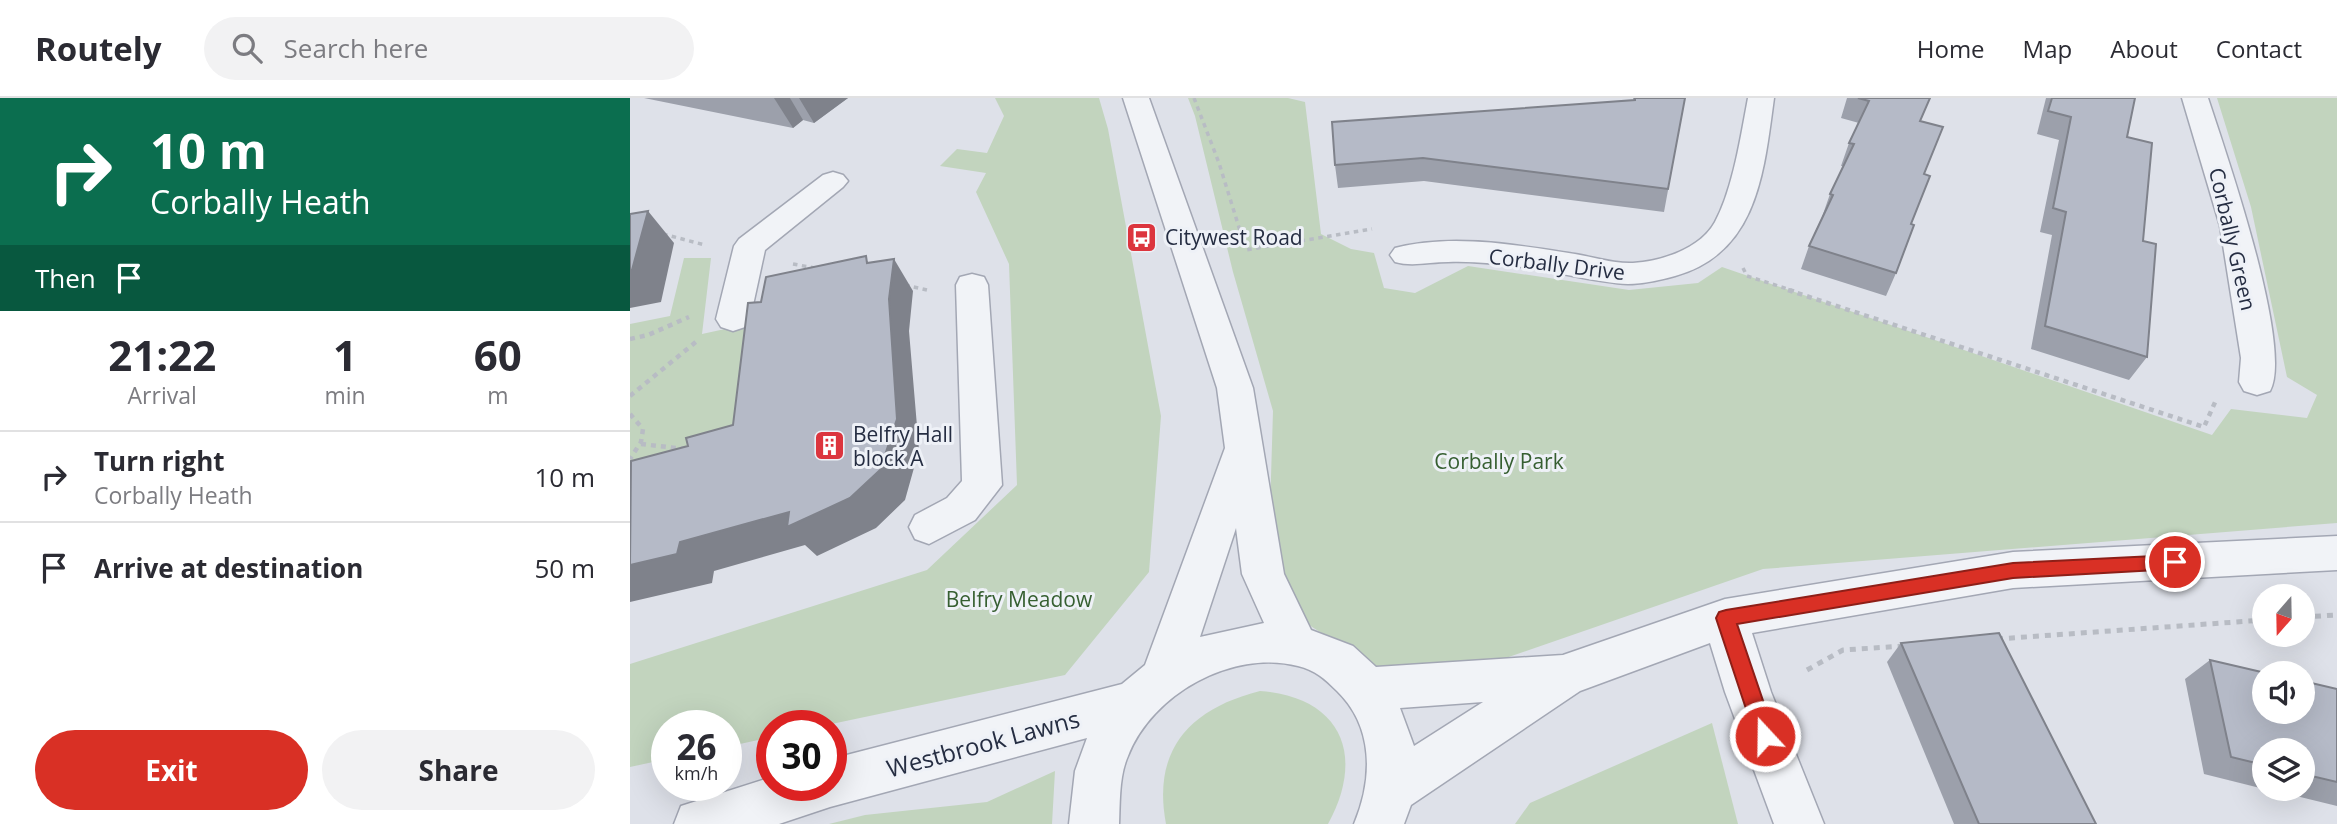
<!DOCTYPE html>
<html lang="en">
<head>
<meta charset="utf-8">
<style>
  body { margin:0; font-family:"Open Sans",sans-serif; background:#f2f2f3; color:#2b2b33; height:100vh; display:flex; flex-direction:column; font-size:26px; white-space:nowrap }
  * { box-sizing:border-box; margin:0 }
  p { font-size:23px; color:#7c7c81 }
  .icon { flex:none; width:38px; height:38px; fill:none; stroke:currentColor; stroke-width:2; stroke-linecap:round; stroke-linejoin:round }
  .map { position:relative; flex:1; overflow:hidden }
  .drawer { display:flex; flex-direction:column; background:#fff; width:630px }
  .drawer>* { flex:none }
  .banner { background:#0b6e4f; color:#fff; overflow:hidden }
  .needle { width:46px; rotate:200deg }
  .controls { position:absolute; left:1622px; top:486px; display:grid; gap:14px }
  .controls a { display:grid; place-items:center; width:63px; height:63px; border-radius:50%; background:#fff; box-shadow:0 7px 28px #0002; font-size:35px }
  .speed { position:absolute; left:21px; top:612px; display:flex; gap:14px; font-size:35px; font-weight:700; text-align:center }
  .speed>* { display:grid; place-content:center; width:91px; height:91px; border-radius:50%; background:#fff; box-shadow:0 7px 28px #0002; line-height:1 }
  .speed small { font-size:18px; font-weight:400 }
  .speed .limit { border:10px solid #d22; background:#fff; color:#111 }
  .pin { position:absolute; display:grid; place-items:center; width:60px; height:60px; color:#fff; margin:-30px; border:4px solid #fff; border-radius:50%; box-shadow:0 2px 7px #0007 }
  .me { position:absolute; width:77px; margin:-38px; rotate:339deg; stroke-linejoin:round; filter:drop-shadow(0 0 5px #0008) }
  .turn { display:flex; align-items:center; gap:24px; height:147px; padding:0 35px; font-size:32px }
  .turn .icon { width:91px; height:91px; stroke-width:2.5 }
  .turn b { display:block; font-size:49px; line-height:60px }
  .then { display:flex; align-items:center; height:66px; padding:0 35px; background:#0003; gap:14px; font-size:26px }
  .eta { display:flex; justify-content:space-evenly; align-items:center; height:119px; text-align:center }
  .eta b { font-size:42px; font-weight:700; line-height:49px }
  .cta { display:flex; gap:14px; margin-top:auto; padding:14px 35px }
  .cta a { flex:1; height:80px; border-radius:42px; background:#d93025; color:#fff; font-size:28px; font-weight:700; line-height:80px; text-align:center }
  .cta a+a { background:#f2f2f3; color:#2b2b33 }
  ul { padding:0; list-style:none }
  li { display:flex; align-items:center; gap:21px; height:91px; padding:0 35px; border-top:2px solid #e1e1e2 }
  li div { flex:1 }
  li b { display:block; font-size:26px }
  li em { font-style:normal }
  header { display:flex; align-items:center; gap:42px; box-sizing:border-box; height:98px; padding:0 35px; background:#fff; border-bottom:2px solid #e1e1e2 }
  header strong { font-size:33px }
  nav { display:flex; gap:38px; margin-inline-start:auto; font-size:24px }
  .search { width:490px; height:63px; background:#f2f2f3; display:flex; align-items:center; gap:18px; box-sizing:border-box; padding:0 24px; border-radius:38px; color:#7c7c81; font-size:26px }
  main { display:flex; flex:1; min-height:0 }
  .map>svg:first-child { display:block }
  .green { fill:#c2d4be }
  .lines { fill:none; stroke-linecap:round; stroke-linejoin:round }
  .minor-casing { stroke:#a3a7b4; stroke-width:3 }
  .path-far2 { stroke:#b8bcc4; stroke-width:3.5; stroke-dasharray:4.5 4.5; stroke-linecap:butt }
  .path-far1 { stroke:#b8bcc4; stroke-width:4.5; stroke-dasharray:5 5; stroke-linecap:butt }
  .path { stroke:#b8bcc4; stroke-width:5; stroke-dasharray:6 6; stroke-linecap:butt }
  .minor { fill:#f1f3f7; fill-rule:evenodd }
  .wall { fill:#9ca0ab }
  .shaded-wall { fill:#7f828b }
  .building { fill:#b5bac7; stroke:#7f828b; stroke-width:2 }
  .route { fill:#d93025; stroke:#8d1f18; stroke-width:2 }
  .labels { text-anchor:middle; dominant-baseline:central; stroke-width:6; stroke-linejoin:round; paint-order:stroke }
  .poi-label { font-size:21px; fill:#252d42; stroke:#eef1f7; text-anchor:start }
  .street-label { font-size:21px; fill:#252d42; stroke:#eef1f7 }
  .park-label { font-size:21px; fill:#365f31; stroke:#eef1f7 }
  .near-street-label { font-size:24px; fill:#252d42; stroke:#eef1f7 }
</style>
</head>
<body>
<header>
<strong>Routely</strong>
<div class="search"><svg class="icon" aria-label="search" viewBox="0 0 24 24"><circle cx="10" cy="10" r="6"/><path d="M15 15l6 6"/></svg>Search here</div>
<nav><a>Home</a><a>Map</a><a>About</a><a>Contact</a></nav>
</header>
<main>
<section class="drawer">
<div class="banner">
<div class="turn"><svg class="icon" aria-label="right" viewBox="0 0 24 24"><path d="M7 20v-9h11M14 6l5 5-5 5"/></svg><div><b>10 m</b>Corbally Heath</div></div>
<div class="then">Then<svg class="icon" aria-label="arrive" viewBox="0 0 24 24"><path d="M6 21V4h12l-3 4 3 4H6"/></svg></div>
</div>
<div class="eta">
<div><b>21:22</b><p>Arrival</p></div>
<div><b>1</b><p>min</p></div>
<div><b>60</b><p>m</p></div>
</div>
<ul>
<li><svg class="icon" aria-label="right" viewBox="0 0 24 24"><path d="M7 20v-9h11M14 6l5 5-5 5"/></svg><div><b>Turn right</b><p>Corbally Heath</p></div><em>10 m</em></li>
<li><svg class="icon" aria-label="arrive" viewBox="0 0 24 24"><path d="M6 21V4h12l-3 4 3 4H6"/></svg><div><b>Arrive at destination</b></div><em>50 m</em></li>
</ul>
<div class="cta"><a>Exit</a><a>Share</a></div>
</section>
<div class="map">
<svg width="1707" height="726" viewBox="0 0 1707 726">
  <rect width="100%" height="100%" fill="#dee1e9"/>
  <g class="green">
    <path d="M 365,0 L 469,0 L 478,31 L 531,318 L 519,474 L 435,577 L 192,628 L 142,628 L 142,639 L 96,649 L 96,628 L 37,628 L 37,661 L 0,669 L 0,566 L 297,472 L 387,387 L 379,166 L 346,94 L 356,75 L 310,68 L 327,51 L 357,55 L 374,18 Z"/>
    <path d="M 558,0 L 658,0 L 675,4 L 691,136 L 721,151 L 744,155 L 754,190 L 785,195 L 838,168 L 999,192 L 1068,185 L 1092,169 L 1582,337 L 1601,311 L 1677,320 L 1687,297 L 1657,279 L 1621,109 L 1587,0 L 1707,0 L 1707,425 L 1133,471 L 847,570 L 756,576 L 668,520 L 639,445 L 643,313 L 603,174 L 565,18 Z"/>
    <path d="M 54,160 L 81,160 L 72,236 L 141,221 L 129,359 L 0,442 L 0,226 L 40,218 Z"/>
    <path d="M 630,593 C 711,599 736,657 698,726 L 536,726 C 522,652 559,611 630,593 Z"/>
    <path d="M 1082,625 L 1108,726 L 885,726 L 900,705 Z"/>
    <path d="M 425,673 L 422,726 L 199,726 L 235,717 L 357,704 Z"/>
  </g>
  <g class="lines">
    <defs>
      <g id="minor">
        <path d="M 493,0 L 519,0 L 623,290 L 654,476 L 681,532 L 723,548 L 746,569 L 933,557 L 1095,501 L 1383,454 L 1707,438 L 1707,472 L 1383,490 L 1122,535 L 1141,594 L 1194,726 L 1144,726 L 1095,594 L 1080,545 L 950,593 L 781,707 L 774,726 L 724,726 C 743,681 744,629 707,593 C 695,581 685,572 668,568 C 602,551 522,596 498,658 C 489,678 490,704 489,726 L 439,726 L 445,673 L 457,640 L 200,709 L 149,726 L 44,726 L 51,708 L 142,679 L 142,688 L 201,688 L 201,661 L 492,586 L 515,567 L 595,350 L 587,290 ZM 606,430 L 612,476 L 634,525 L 570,539 ZM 853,604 L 784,648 L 770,610 Z"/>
        <path d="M 1118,0 L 1144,0 C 1134,73 1128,155 1045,178 C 1030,182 1014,186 998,186 C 968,185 924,173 892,169 C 868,166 843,163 818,164 C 800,164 782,169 765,164 L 760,157 L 765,150 C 822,135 887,147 945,156 C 963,159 984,166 1003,165 C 1032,163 1070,151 1085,124 C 1103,91 1111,37 1118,0 Z"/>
        <path d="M 1552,0 L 1578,0 C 1595,52 1664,250 1640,293 L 1627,297 L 1614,293 L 1609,284 L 1611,260 L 1590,128 Z"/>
        <path d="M 203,74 L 213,77 L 218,83 L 213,89 L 135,152 L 120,221 L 115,229 L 103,233 L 91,229 L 86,221 L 104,148 L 109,141 L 193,77 Z"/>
        <path d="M 342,176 L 354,179 L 358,187 L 372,387 L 345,422 L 299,446 L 285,441 L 279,429 L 285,417 L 317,400 L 332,383 L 326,187 L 330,179 Z"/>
      </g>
    </defs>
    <use href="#minor" class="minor-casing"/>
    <g class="path-far2">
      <path d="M 564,0 L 589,65 L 616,152 L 742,131"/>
      <path d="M 33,136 L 75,147"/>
      <path d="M 163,166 L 185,170"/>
      <path d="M 1113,170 L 1117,178 L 1164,193"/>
      <path d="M 275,187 L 297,192"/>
    </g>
    <g class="path-far1">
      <path d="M 1158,192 L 1574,329 L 1586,302"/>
      <path d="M 0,241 L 18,237 L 59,219"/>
      <path d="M 0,298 L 67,243"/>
      <path d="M 0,316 L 13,331 L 11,344 L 0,361"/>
      <path d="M 11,346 L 55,351"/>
    </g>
    <g class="path">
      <path d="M 1673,519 L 1707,517"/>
      <path d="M 1367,541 L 1634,522"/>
      <path d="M 1177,572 L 1213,552 L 1274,548"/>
    </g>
    <use href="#minor" class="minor"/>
  </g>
  <g class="wall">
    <path d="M 14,0 L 218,0 L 184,25 L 173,22 L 163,30 Z"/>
    <path d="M 1003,0 L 1055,0 L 1034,114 L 794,83 L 708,90 L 705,67 L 1003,2 Z"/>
    <path d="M 1217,0 L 1300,0 L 1290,23 L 1294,76 L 1281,126 L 1266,175 L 1256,198 L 1171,171 L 1179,148 L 1192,119 L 1200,96 L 1214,68 L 1211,68 L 1219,45 L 1229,25 L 1211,20 Z"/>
    <path d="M 1416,0 L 1505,0 L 1497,39 L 1513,143 L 1517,259 L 1499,282 L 1401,251 L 1422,137 L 1410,134 L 1429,42 L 1407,36 Z"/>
    <path d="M 1271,545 L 1466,726 L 1324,726 L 1257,564 Z"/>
    <path d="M 1580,562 L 1707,591 L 1707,708 L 1637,691 L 1673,691 L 1673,653 L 1634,653 L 1634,691 L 1574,676 L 1555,581 Z"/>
  </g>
  <g class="shaded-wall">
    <path d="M 144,0 L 160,0 L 173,22 L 163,30 Z"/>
    <path d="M 169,0 L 218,0 L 184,25 Z"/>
    <path d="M 18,113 L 44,145 L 31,204 L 0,210 L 0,172 Z"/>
    <path d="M 264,161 L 283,193 L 279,233 L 289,352 L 275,402 L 246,430 L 187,458 L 175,447 L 84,473 L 82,485 L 0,504 L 0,467 L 50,444 L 259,201 Z"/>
  </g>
  <g class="building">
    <path d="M 1005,0 L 1055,0 L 1038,91 L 793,60 L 705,67 L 702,24 L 1005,2 Z"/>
    <path d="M 1228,0 L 1300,0 L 1290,23 L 1313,29 L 1294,76 L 1300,78 L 1281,126 L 1284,127 L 1266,175 L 1179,148 L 1203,97 L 1200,96 L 1224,46 L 1219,45 L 1239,3 Z"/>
    <path d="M 1422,0 L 1505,0 L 1497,39 L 1522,45 L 1513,143 L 1526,146 L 1517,259 L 1415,228 L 1436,114 L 1423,110 L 1441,19 L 1418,13 Z"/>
    <path d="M 18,113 L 2,172 L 0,172 L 0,116 Z"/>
    <path d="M 236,158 L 237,165 L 264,161 L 259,201 L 267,321 L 250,372 L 220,400 L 157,429 L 159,414 L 50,444 L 47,456 L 0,467 L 1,363 L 58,348 L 56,340 L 103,327 L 118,205 L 131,204 L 136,179 Z"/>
    <path d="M 1369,535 L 1466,726 L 1349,726 L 1271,545 Z"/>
    <path d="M 1580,562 L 1640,576 L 1634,576 L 1634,614 L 1673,614 L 1673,583 L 1707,591 L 1707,684 L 1673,676 L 1673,653 L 1634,653 L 1634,667 L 1601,659 Z"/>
  </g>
  <path class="route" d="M 1545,457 L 1554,464 L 1545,471 L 1383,480 L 1107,526 L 1145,638 L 1142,645 L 1135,647 L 1128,645 L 1125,638 L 1086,520 L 1089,514 L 1096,512 L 1383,465 Z"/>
  <defs>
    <symbol id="bus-square" viewBox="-11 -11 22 22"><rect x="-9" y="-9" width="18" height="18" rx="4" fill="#dc353e" stroke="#eef1f7"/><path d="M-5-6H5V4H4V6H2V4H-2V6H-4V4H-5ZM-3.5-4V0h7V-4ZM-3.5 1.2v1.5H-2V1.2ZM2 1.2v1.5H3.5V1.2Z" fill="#fff"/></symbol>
    <symbol id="building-square" viewBox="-11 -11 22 22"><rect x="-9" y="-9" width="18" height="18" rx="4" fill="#dc353e" stroke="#eef1f7"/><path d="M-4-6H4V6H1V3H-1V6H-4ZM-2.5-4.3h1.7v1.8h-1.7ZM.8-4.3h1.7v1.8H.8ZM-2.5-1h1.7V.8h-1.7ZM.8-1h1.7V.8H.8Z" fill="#fff"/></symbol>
  </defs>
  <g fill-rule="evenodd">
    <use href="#bus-square" x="494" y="122" width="35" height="35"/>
    <use href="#building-square" x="182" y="330" width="35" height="35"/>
  </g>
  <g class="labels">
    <g class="poi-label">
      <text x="535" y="139">Citywest Road</text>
      <text x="223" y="336">Belfry Hall<tspan x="223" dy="24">block A</tspan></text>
    </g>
    <g class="street-label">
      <text transform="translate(1603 141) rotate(77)">Corbally Green</text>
      <text transform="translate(927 166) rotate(7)">Corbally Drive</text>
    </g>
    <g class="park-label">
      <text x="869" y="363">Corbally Park</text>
      <text x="389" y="501">Belfry Meadow</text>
    </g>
    <g class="near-street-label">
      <text transform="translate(353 645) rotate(-15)">Westbrook Lawns</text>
    </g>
  </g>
</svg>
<div class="controls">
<a><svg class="needle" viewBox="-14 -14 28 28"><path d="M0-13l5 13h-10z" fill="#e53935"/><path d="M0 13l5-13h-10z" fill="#7c7c81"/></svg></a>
<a><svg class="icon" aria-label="sound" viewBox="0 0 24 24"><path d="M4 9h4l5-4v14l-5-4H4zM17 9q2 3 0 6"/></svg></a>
<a><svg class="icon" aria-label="layers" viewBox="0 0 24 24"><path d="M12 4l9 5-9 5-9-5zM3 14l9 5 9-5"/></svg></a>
</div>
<div class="speed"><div>26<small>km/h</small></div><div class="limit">30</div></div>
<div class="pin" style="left:1545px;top:464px;background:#d93025"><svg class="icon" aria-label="arrive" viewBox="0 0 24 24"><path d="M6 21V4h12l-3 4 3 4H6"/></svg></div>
<svg class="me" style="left:1135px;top:638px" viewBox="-20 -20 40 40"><circle r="17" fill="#d93025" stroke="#fff" stroke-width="3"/><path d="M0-11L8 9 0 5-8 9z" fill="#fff"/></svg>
</div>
</main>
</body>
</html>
